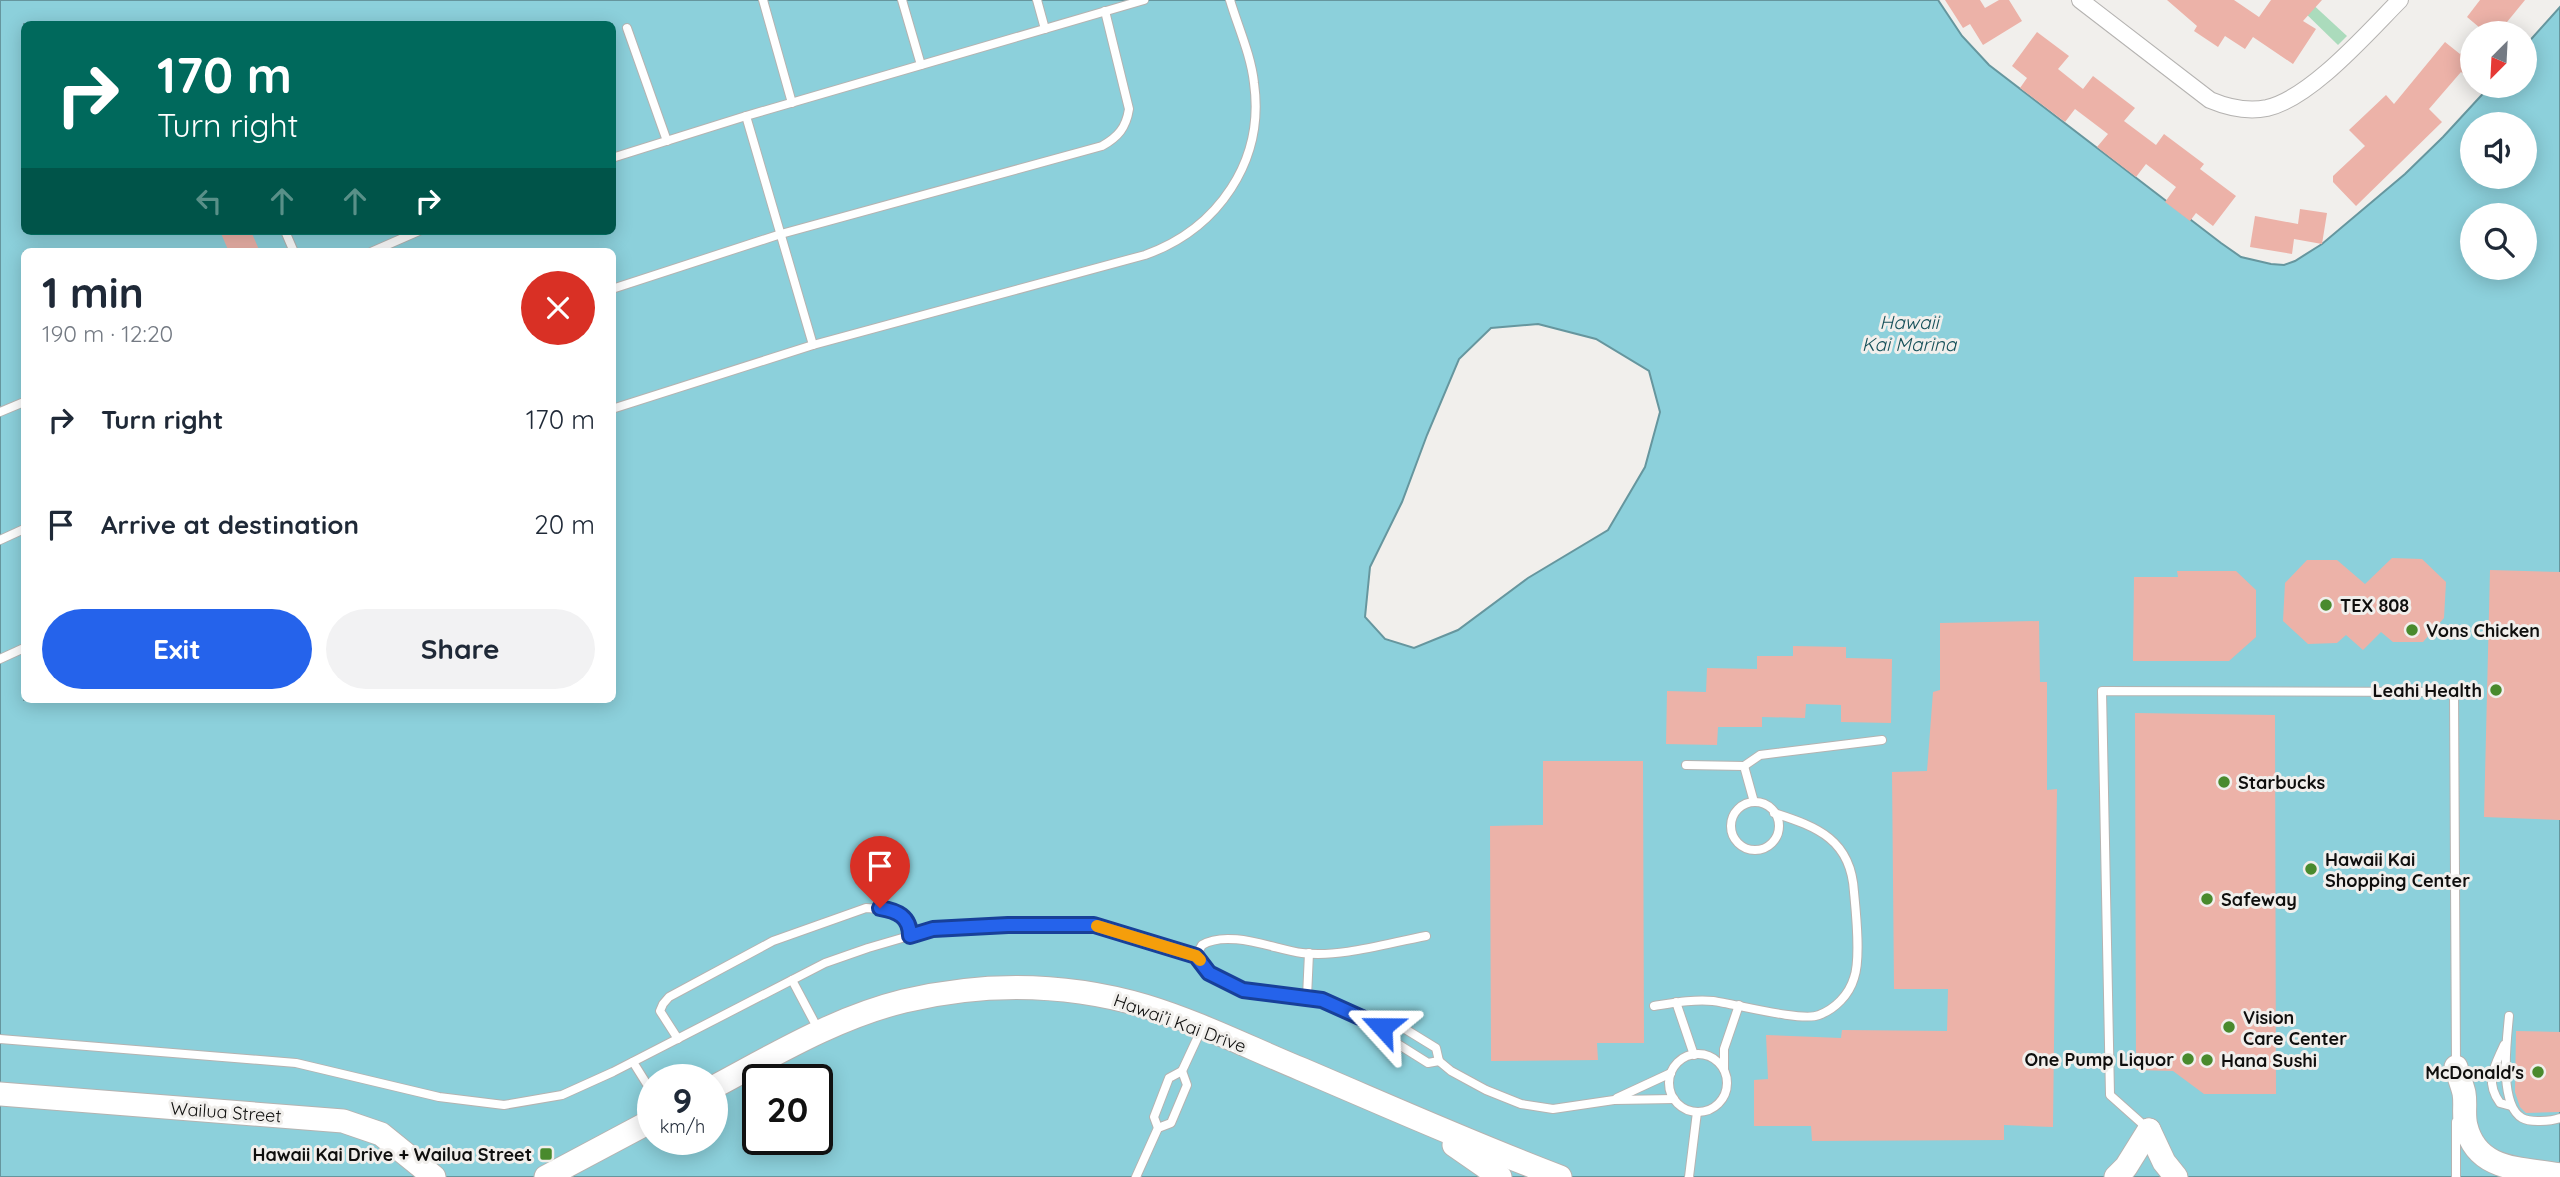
<!DOCTYPE html>
<html lang="en">
<head>
<meta charset="utf-8">
<style>
  body { margin:0; font-family:Quicksand,sans-serif; background:#f2f2f3; color:#1f2937; height:100vh; display:flex; flex-direction:column; font-size:26px; white-space:nowrap }
  * { box-sizing:border-box; margin:0 }
  p { font-size:23px; color:#747a83 }
  .icon { flex:none; width:38px; height:38px; fill:none; stroke:currentColor; stroke-width:2; stroke-linecap:round; stroke-linejoin:round }
  .map { position:relative; flex:1; overflow:hidden }
  .panel { position:absolute; left:21px; top:248px; width:595px; height:455px; display:flex; flex-direction:column; background:#fff; border-radius:10px; box-shadow:0 4px 18px #0003 }
  .panel>* { flex:none }
  .hud { position:absolute; left:21px; top:21px; width:595px; height:214px; border-radius:10px; box-shadow:0 4px 18px #0003; background:#00695c; color:#fff; overflow:hidden }
  .needle { width:46px; rotate:204deg }
  .controls { position:absolute; left:2460px; top:21px; display:grid; gap:14px }
  .controls a { display:grid; place-items:center; width:77px; height:77px; border-radius:50%; background:#fff; box-shadow:0 4px 18px #0003; font-size:35px }
  .speed { position:absolute; left:637px; top:1064px; display:flex; gap:14px; font-size:35px; font-weight:700; text-align:center }
  .speed>* { display:grid; place-content:center; width:91px; height:91px; border-radius:50%; background:#fff; box-shadow:0 4px 18px #0003; line-height:1 }
  .speed small { font-size:18px; font-weight:400 }
  .speed .limit { border:4px solid #111; border-radius:10px; background:#fff; color:#111 }
  .pin { position:absolute; display:grid; place-items:center; width:60px; height:60px; color:#fff; margin:-72px -30px; border-radius:50% 50% 50% 0; rotate:-45deg; box-shadow:0 0 7px #0007 }
  .pin .icon { rotate:45deg }
  .me { position:absolute; width:77px; margin:-38px; rotate:294deg; stroke-linejoin:round; filter:drop-shadow(0 0 5px #0008) }
  .turn { display:flex; align-items:center; gap:24px; height:147px; padding:0 21px; font-size:32px }
  .turn .icon { width:91px; height:91px; stroke-width:2.5 }
  .turn b { display:block; font-size:49px; line-height:60px }
  .lanes { display:flex; align-items:center; height:66px; padding:0 21px; background:#0003; justify-content:center; gap:35px; direction:ltr }
  .lanes .off { opacity:.35 }
  .round { display:grid; place-items:center; flex:none; width:74px; height:74px; border-radius:37px; background:#f2f2f3 }
  .overview { display:flex; align-items:center; justify-content:space-between; height:119px; padding:0 21px }
  h1 { font-size:42px; font-weight:700; line-height:52px }
  .primary-button { display:flex; gap:14px; margin-top:auto; padding:14px 21px }
  .primary-button a { flex:1; height:80px; border-radius:42px; background:#2563eb; color:#fff; font-size:28px; font-weight:700; line-height:80px; text-align:center }
  .primary-button a+a { background:#f2f2f3; color:#1f2937 }
  ul { padding:0; list-style:none }
  li { display:flex; align-items:center; gap:21px; height:105px; padding:0 21px }
  li div { flex:1 }
  li b { display:block; font-size:26px }
  li em { font-style:normal }
  .map>svg:first-child { display:block }
  .green { fill:#abdbbc }
  .water { fill:#8cd0db; stroke:#66969e; stroke-width:2; fill-rule:evenodd }
  .building { fill:#ecb2a8 }
  .lines { fill:none; stroke-linecap:round; stroke-linejoin:round }
  .service-casing { stroke:#b5b3b1; stroke-width:10 }
  .minor-casing { stroke:#b5b3b1; stroke-width:18 }
  .secondary-casing { stroke:#b5b3b1; stroke-width:25 }
  .service { stroke:#fff; stroke-width:8 }
  .minor { stroke:#fff; stroke-width:16 }
  .secondary { stroke:#fff; stroke-width:23 }
  .route-casing { stroke:#184099; stroke-width:18 }
  .route { stroke:#2563eb; stroke-width:12 }
  .slow { stroke:#f59e0b; stroke-width:12 }
  .poi-dot { fill:#498a2d; stroke:#f1efec; stroke-width:2.5 }
  .labels { text-anchor:middle; dominant-baseline:central; stroke-width:6; stroke-linejoin:round; paint-order:stroke }
  .poi-label { font-size:18px; font-weight:bold; fill:#0f0f0e; stroke:#f1efec; text-anchor:start }
  .street-label { font-size:18px; fill:#0f0f0e; stroke:#f1efec }
  .water-label { font-size:19px; font-style:italic; fill:#155059; stroke:#f1efec }
</style>
</head>
<body>
<div class="map">
<svg width="2560" height="1177" viewBox="0 0 2560 1177">
  <rect width="100%" height="100%" fill="#f1efec"/>
  <path class="green" d="M 2308,0 L 2347,36 L 2338,45 L 2298,6 Z"/>
  <path class="water" d="M 0,0 L 1938,0 L 1962,36 L 1989,65 L 2221,243 L 2241,257 L 2271,264 L 2284,265 L 2295,261 L 2322,244 L 2405,174 L 2443,137 L 2490,86 L 2525,86 L 2525,46 L 2560,7 L 2560,1177 L 0,1177 ZM 24,24 L 612,24 L 612,231 L 24,231 ZM 2473,124 L 2525,124 L 2525,177 L 2473,177 ZM 2473,215 L 2525,215 L 2525,268 L 2473,268 ZM 24,252 L 612,252 L 612,700 L 24,700 ZM 1538,324 L 1596,339 L 1649,371 L 1660,412 L 1645,467 L 1608,530 L 1528,578 L 1458,630 L 1414,648 L 1385,639 L 1365,617 L 1370,567 L 1402,502 L 1427,435 L 1459,359 L 1491,328 ZM 653,1080 L 712,1080 L 712,1139 L 653,1139 ZM 758,1080 L 817,1080 L 817,1139 L 758,1139 Z"/>
  <g class="building">
    <path d="M 1945,0 L 1980,0 L 1985,8 L 1999,0 L 2009,0 L 2022,21 L 1983,45 L 1970,24 L 1963,28 Z"/>
    <path d="M 2167,0 L 2234,0 L 2259,17 L 2271,0 L 2322,0 L 2303,21 L 2316,29 L 2293,64 L 2253,37 L 2245,49 L 2225,36 L 2218,47 L 2194,31 L 2197,26 Z"/>
    <path d="M 2480,0 L 2525,0 L 2498,33 L 2486,33 L 2467,17 Z"/>
    <path d="M 2037,32 L 2069,56 L 2058,69 L 2083,89 L 2093,76 L 2135,108 L 2124,121 L 2156,145 L 2164,134 L 2204,164 L 2200,169 L 2236,196 L 2213,226 L 2196,213 L 2190,221 L 2165,202 L 2176,187 L 2146,164 L 2136,177 L 2097,147 L 2108,134 L 2075,109 L 2065,122 L 2020,88 L 2027,78 L 2012,66 Z"/>
    <path d="M 2473,38 L 2473,82 L 2461,72 L 2429,109 L 2442,122 L 2356,206 L 2333,182 L 2333,176 L 2365,146 L 2349,130 L 2386,95 L 2394,104 L 2445,42 L 2460,54 Z"/>
    <path d="M 2300,209 L 2327,213 L 2322,244 L 2294,239 L 2292,254 L 2250,247 L 2255,216 L 2298,224 Z"/>
    <path d="M 220,231 L 251,231 L 260,252 L 229,252 Z"/>
    <path d="M 2392,558 L 2422,559 L 2446,582 L 2444,618 L 2423,642 L 2393,642 L 2381,632 L 2363,650 L 2346,635 L 2337,643 L 2308,644 L 2283,621 L 2285,583 L 2307,560 L 2337,560 L 2365,584 Z"/>
    <path d="M 2490,570 L 2560,572 L 2560,820 L 2484,817 Z"/>
    <path d="M 2177,571 L 2236,571 L 2256,590 L 2256,637 L 2229,661 L 2133,661 L 2134,577 L 2178,577 Z"/>
    <path d="M 2039,621 L 2040,682 L 2047,682 L 2047,790 L 2057,789 L 2053,1127 L 2004,1125 L 2004,1140 L 1812,1141 L 1811,1126 L 1754,1126 L 1754,1080 L 1768,1079 L 1766,1035 L 1841,1038 L 1842,1030 L 1947,1031 L 1948,989 L 1894,989 L 1892,772 L 1927,771 L 1933,692 L 1940,690 L 1940,623 Z"/>
    <path d="M 1793,646 L 1846,647 L 1846,658 L 1892,659 L 1891,723 L 1841,722 L 1841,705 L 1806,704 L 1805,718 L 1762,717 L 1762,727 L 1718,727 L 1717,745 L 1666,744 L 1667,691 L 1706,692 L 1707,668 L 1757,669 L 1757,656 L 1793,656 Z"/>
    <path d="M 2135,713 L 2275,715 L 2276,1094 L 2204,1094 L 2173,1071 L 2136,1070 Z"/>
    <path d="M 1543,761 L 1643,761 L 1644,1043 L 1597,1043 L 1598,1060 L 1491,1061 L 1490,826 L 1543,825 Z"/>
    <path d="M 2516,1031 L 2560,1032 L 2560,1112 L 2526,1113 L 2520,1107 L 2515,1092 Z"/>
  </g>
  <g class="lines">
    <defs>
      <g id="service">
        <path d="M 763,0 L 792,103"/>
        <path d="M 902,0 L 921,65"/>
        <path d="M 1037,0 L 1045,29"/>
        <path d="M 627,28 L 667,141"/>
        <path d="M 746,116 L 813,345"/>
        <path d="M 612,158 L 746,116 L 1144,0"/>
        <path d="M 285,231 L 294,252"/>
        <path d="M 371,252 L 419,231"/>
        <path d="M 612,289 L 781,234 L 1102,146 C 1118,137 1126,128 1129,109 L 1105,11"/>
        <path d="M 612,409 L 813,345 L 1145,255 C 1218,229 1265,161 1254,83 C 1251,55 1238,27 1230,0"/>
        <path d="M 0,412 L 24,402"/>
        <path d="M 0,540 L 24,529"/>
        <path d="M 0,659 L 24,648"/>
        <path d="M 1686,765 L 1744,766 L 1754,802"/>
        <path d="M 1744,766 L 1760,755 L 1882,740"/>
        <circle cx="1755" cy="826" r="24"/>
        <path d="M 1196,956 L 1202,945 C 1228,929 1274,949 1302,953 C 1340,958 1388,943 1426,936"/>
        <path d="M 792,980 L 818,1029"/>
        <path d="M 1307,997 L 1309,953"/>
        <path d="M 1676,1002 L 1694,1055"/>
        <path d="M 1654,1006 C 1673,1003 1694,999 1713,1001 C 1735,1004 1802,1022 1819,1015 C 1835,1009 1849,995 1854,978 C 1861,959 1856,913 1854,892 C 1851,840 1818,827 1774,813"/>
        <path d="M 2509,1016 C 2507,1039 2498,1104 2522,1118 C 2527,1121 2533,1121 2538,1121 C 2546,1121 2553,1121 2560,1118"/>
        <path d="M 1382,1027 L 1385,1036 L 1428,1063 L 1439,1061"/>
        <path d="M 0,1039 L 296,1063 L 439,1097 L 504,1105 L 562,1095 L 613,1072 L 825,963 L 868,948 L 933,929 L 1008,925 L 1094,925 L 1196,956 L 1209,973 L 1243,991 L 1322,1000 L 1382,1027 L 1397,1024 L 1436,1048 L 1439,1061 L 1451,1071 L 1486,1090 L 1521,1104 L 1553,1109 L 1614,1100 L 1674,1099"/>
        <path d="M 678,1039 L 660,1011 L 663,1004 L 669,997 L 773,941 L 866,908 L 894,910 L 901,915 L 908,921 L 910,936"/>
        <path d="M 2504,1045 C 2495,1066 2484,1081 2500,1103 L 2511,1106"/>
        <circle cx="1698" cy="1083" r="29"/>
        <path d="M 633,1062 L 653,1094"/>
        <path d="M 1724,1069 L 1724,1049 L 1739,1005"/>
        <path d="M 1617,1098 L 1671,1073"/>
        <path d="M 2456,1122 L 2456,1177"/>
        <path d="M 1158,1128 L 1171,1123 L 1187,1085 L 1182,1071"/>
        <path d="M 2147,1128 L 2110,1095 L 2102,691 L 2454,692 L 2456,1064"/>
        <path d="M 1136,1177 L 1158,1128 L 1154,1117 L 1169,1078 L 1182,1071 L 1202,1028"/>
        <path d="M 1689,1177 L 1697,1112"/>
      </g>
      <path id="minor" d="M 2080,0 L 2210,100 C 2229,108 2247,112 2267,108 C 2311,98 2368,32 2400,0"/>
      <g id="secondary">
        <path d="M 2456,1067 C 2458,1075 2462,1084 2464,1093 C 2466,1104 2463,1115 2466,1126 C 2477,1172 2522,1168 2560,1175"/>
        <path d="M 712,1088 C 774,1055 835,1018 904,1001 C 984,982 1066,983 1145,1006 C 1198,1022 1250,1048 1301,1069 C 1388,1106 1473,1144 1560,1177"/>
        <path d="M 0,1094 L 343,1121 L 381,1134 L 434,1177"/>
        <path d="M 2149,1130 L 2164,1162 L 2176,1177"/>
        <path d="M 1454,1145 L 1500,1177"/>
        <path d="M 546,1177 L 653,1120"/>
        <path d="M 2116,1177 L 2126,1167 L 2149,1130"/>
      </g>
    </defs>
    <use href="#service" class="service-casing"/>
    <use href="#minor" class="minor-casing"/>
    <use href="#secondary" class="secondary-casing"/>
    <use href="#service" class="service"/>
    <use href="#minor" class="minor"/>
    <use href="#secondary" class="secondary"/>
  </g>
  <g class="lines">
    <defs>
      <path id="route" d="M 880,908 C 897,911 910,916 910,936 L 933,929 L 1008,925 L 1094,925 L 1196,956 L 1209,973 L 1243,990 L 1322,1000 L 1382,1027"/>
    </defs>
    <use href="#route" class="route-casing"/>
    <use href="#route" class="route"/>
    <path class="slow" d="M 1097,926 L 1196,956 L 1200,960"/>
  </g>
  <g class="poi-dot">
    <circle cx="2326" cy="605" r="7"/>
    <circle cx="2412" cy="630" r="7"/>
    <circle cx="2496" cy="690" r="7"/>
    <circle cx="2224" cy="782" r="7"/>
    <circle cx="2311" cy="869" r="7"/>
    <circle cx="2207" cy="899" r="7"/>
    <circle cx="2229" cy="1027" r="7"/>
    <circle cx="2188" cy="1059" r="7"/>
    <circle cx="2207" cy="1060" r="7"/>
    <circle cx="2538" cy="1072" r="7"/>
    <rect x="539" y="1147" width="14" height="14" rx="3.5"/>
  </g>
  <g class="labels">
    <g class="poi-label">
      <text x="2340" y="605">TEX 808</text>
      <text x="2426" y="630">Vons Chicken</text>
      <text x="2482" y="690" text-anchor="end">Leahi Health</text>
      <text x="2238" y="782">Starbucks</text>
      <text x="2325" y="859">Hawaii Kai<tspan x="2325" dy="21">Shopping Center</tspan></text>
      <text x="2221" y="899">Safeway</text>
      <text x="2243" y="1017">Vision<tspan x="2243" dy="21">Care Center</tspan></text>
      <text x="2174" y="1059" text-anchor="end">One Pump Liquor</text>
      <text x="2221" y="1060">Hana Sushi</text>
      <text x="2524" y="1072" text-anchor="end">McDonald's</text>
      <text x="532" y="1154" text-anchor="end">Hawaii Kai Drive + Wailua Street</text>
    </g>
    <g class="street-label">
      <text transform="translate(1180 1023) rotate(20)">Hawai’i Kai Drive</text>
      <text transform="translate(226 1112) rotate(4)">Wailua Street</text>
    </g>
    <g class="water-label">
      <text x="1909" y="322">Hawaii<tspan x="1909" dy="22">Kai Marina</tspan></text>
    </g>
  </g>
</svg>
<div class="controls">
<a><svg class="needle" viewBox="-14 -14 28 28"><path d="M0-13l5 13h-10z" fill="#e53935"/><path d="M0 13l5-13h-10z" fill="#747a83"/></svg></a>
<a><svg class="icon" aria-label="sound" viewBox="0 0 24 24"><path d="M4 9h4l5-4v14l-5-4H4zM17 9q2 3 0 6"/></svg></a>
<a><svg class="icon" aria-label="search" viewBox="0 0 24 24"><circle cx="10" cy="10" r="6"/><path d="M15 15l6 6"/></svg></a>
</div>
<div class="speed"><div>9<small>km/h</small></div><div class="limit">20</div></div>
<div class="pin" style="left:880px;top:908px;background:#d93025"><svg class="icon" aria-label="arrive" viewBox="0 0 24 24"><path d="M6 21V4h12l-3 4 3 4H6"/></svg></div>
<svg class="me" style="left:1382px;top:1027px" viewBox="-20 -20 40 40"><path d="M0-17L14 15 0 8-14 15z" fill="#2563eb" stroke="#fff" stroke-width="4"/></svg>
<div class="hud">
<div class="turn"><svg class="icon" aria-label="right" viewBox="0 0 24 24"><path d="M7 20v-9h11M14 6l5 5-5 5"/></svg><div><b>170 m</b>Turn right</div></div>
<div class="lanes"><svg class="icon off" aria-label="left" viewBox="0 0 24 24"><path d="M17 20v-9H6M10 6l-5 5 5 5"/></svg><svg class="icon off" aria-label="ahead" viewBox="0 0 24 24"><path d="M12 20V5M6 11l6-6 6 6"/></svg><svg class="icon off" aria-label="ahead" viewBox="0 0 24 24"><path d="M12 20V5M6 11l6-6 6 6"/></svg><svg class="icon" aria-label="right" viewBox="0 0 24 24"><path d="M7 20v-9h11M14 6l5 5-5 5"/></svg></div>
</div>
<section class="panel">
<div class="overview"><div><h1>1 min</h1><p>190 m · 12:20</p></div><a class="round" style="background:#d93025;color:#fff"><svg class="icon" aria-label="close" viewBox="0 0 24 24"><path d="M6 6l12 12M18 6L6 18"/></svg></a></div>
<ul>
<li><svg class="icon" aria-label="right" viewBox="0 0 24 24"><path d="M7 20v-9h11M14 6l5 5-5 5"/></svg><div><b>Turn right</b></div><em>170 m</em></li>
<li><svg class="icon" aria-label="arrive" viewBox="0 0 24 24"><path d="M6 21V4h12l-3 4 3 4H6"/></svg><div><b>Arrive at destination</b></div><em>20 m</em></li>
</ul>
<div class="primary-button"><a>Exit</a><a>Share</a></div>
</section>
</div>
</body>
</html>
